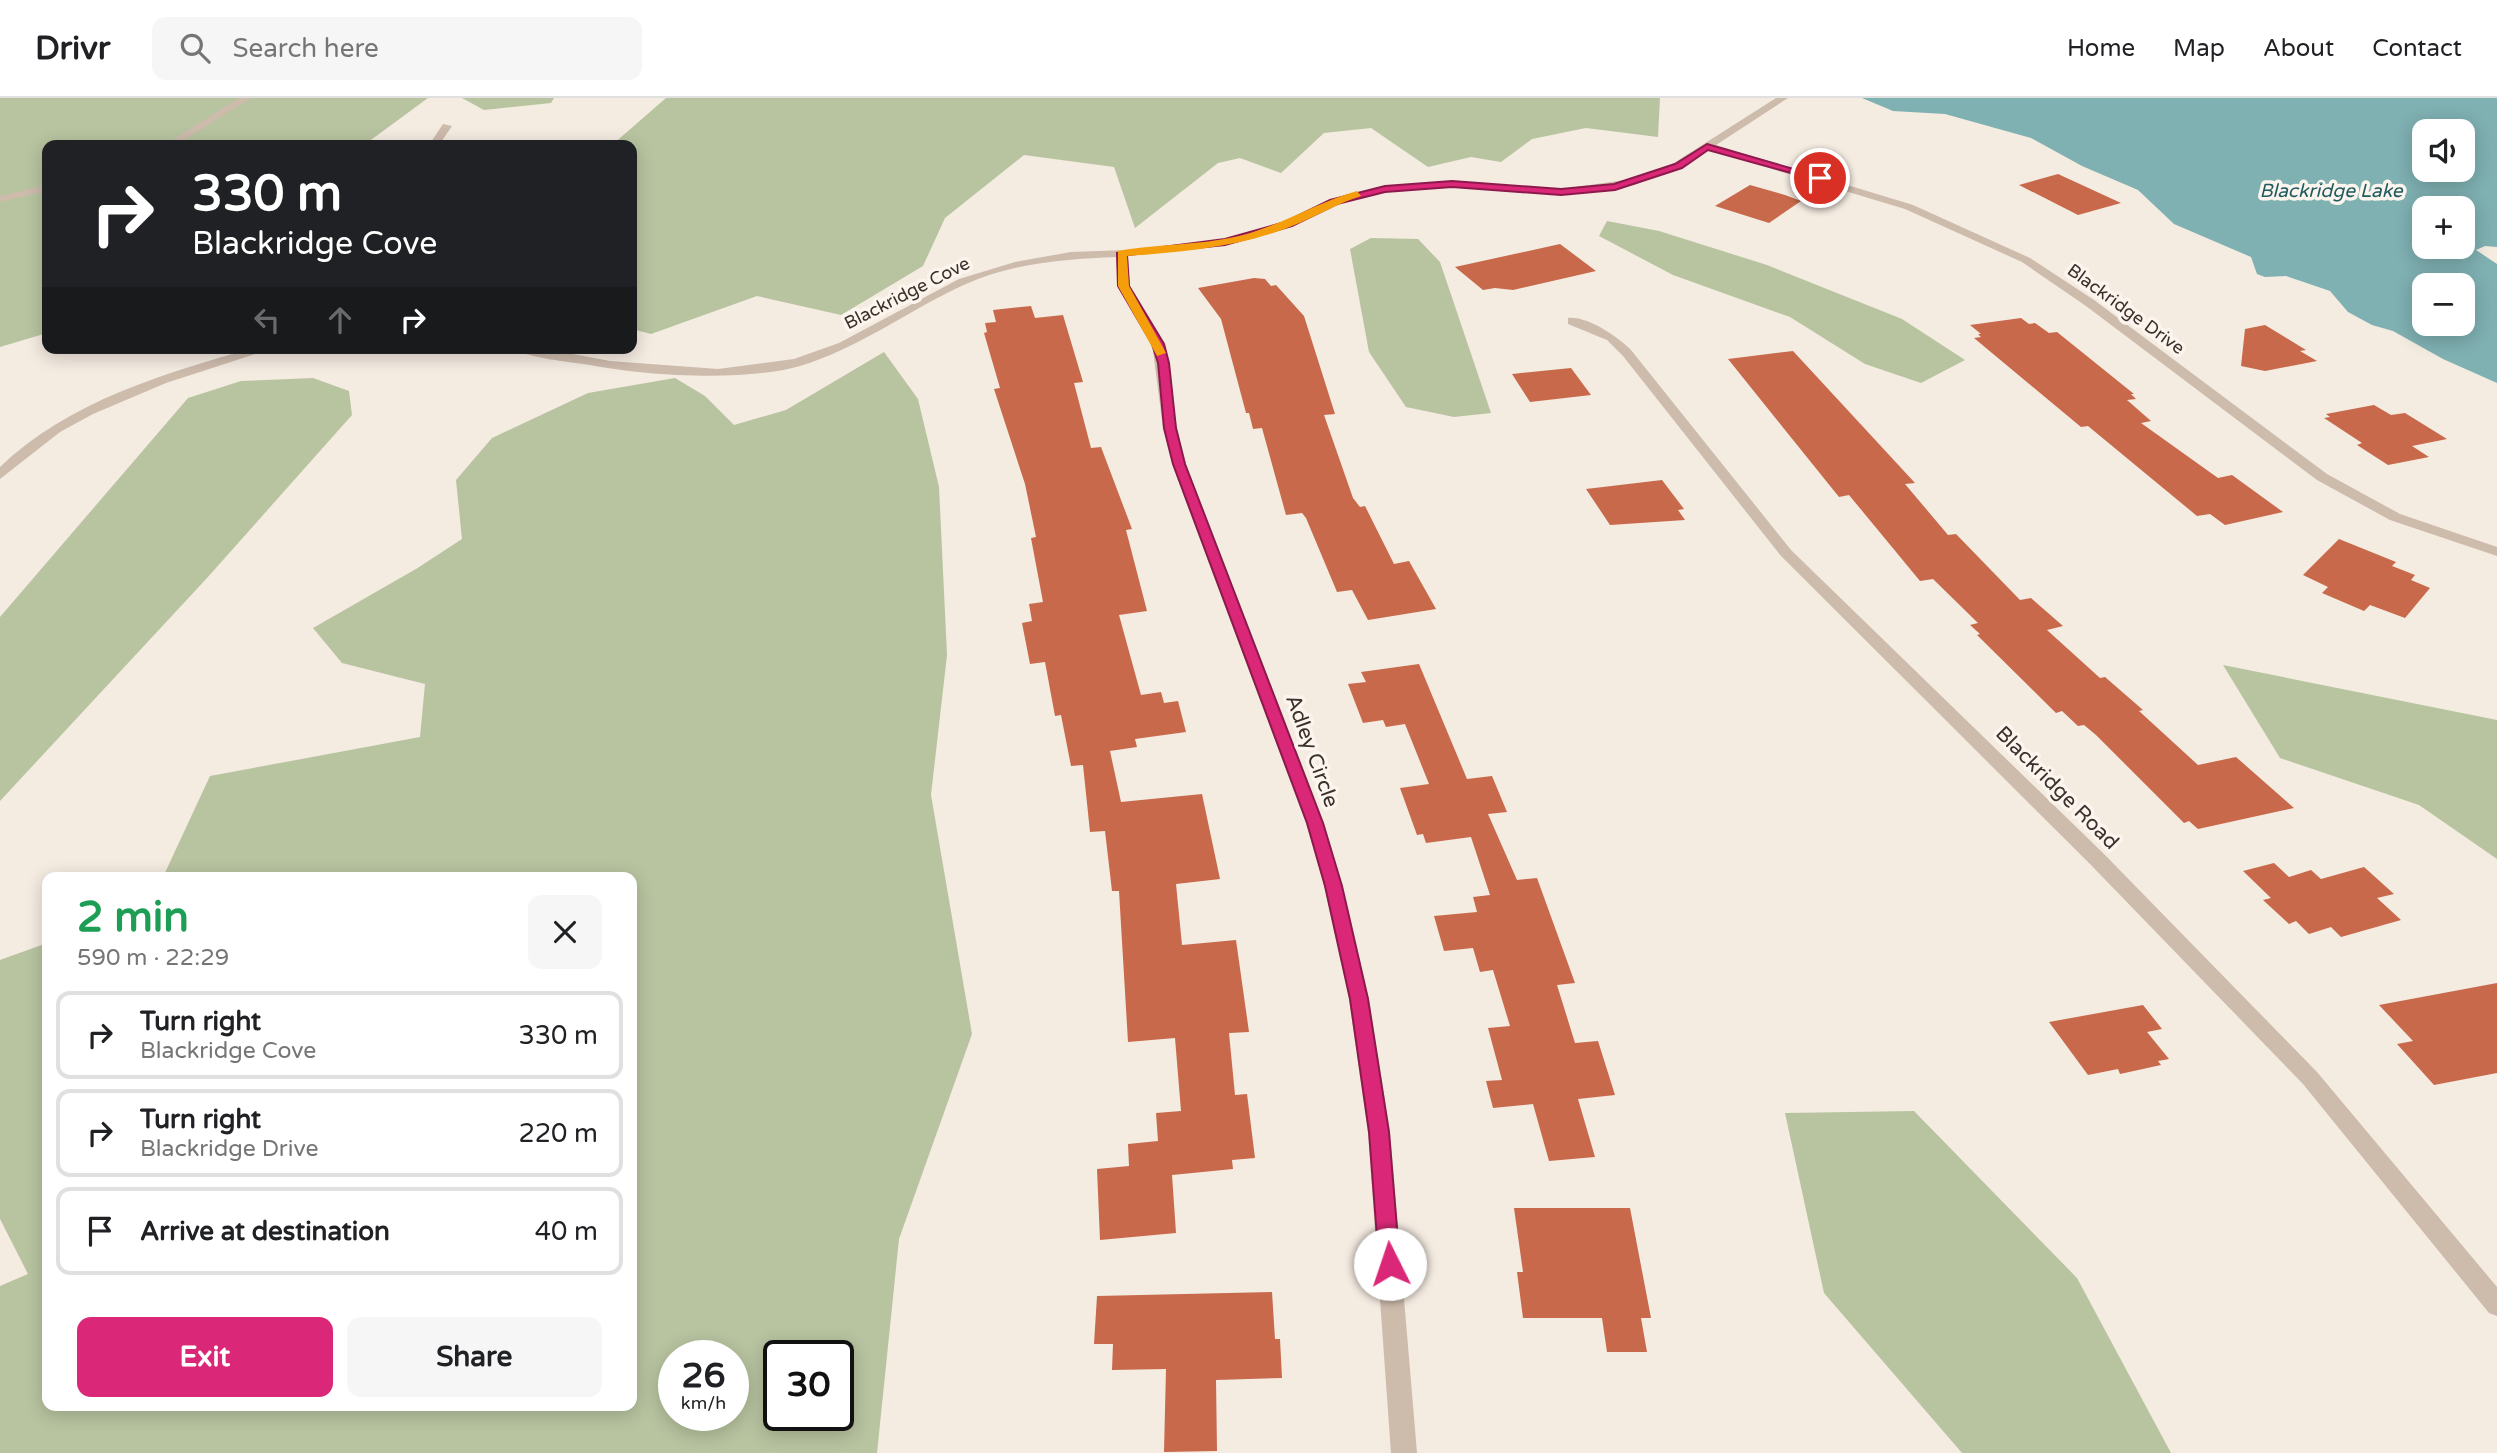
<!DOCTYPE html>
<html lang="en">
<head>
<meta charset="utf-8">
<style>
  body { margin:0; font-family:"Varela Round",sans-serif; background:#f6f6f6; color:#202124; height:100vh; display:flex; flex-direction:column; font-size:26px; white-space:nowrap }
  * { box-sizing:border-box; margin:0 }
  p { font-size:23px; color:#757577 }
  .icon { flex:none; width:38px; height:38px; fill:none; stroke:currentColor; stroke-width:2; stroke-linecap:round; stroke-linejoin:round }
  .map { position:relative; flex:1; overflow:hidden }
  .sheet { position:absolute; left:42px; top:774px; width:595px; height:539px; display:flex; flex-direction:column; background:#fff; border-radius:14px; box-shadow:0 4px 18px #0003 }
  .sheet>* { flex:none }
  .guide { position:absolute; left:42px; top:42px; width:595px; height:214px; border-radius:14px; box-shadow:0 4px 18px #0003; background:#202124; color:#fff; overflow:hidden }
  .tools { position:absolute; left:2412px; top:21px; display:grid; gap:14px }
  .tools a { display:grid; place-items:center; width:63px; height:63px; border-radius:14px; background:#fff; box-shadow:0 4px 18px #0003; font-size:35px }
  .speed { position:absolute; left:658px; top:1242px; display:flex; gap:14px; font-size:35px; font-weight:700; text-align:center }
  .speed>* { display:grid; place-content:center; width:91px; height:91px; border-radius:50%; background:#fff; box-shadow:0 4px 18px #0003; line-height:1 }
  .speed small { font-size:18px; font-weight:400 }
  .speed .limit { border:4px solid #111; border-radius:10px; background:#fff; color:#111 }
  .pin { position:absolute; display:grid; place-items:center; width:60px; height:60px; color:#fff; margin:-30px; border:4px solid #fff; border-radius:50%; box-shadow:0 2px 7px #0007 }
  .me { position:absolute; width:77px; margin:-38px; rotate:356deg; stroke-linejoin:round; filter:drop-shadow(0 0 5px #0008) }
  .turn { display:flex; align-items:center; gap:24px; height:147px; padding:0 35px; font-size:32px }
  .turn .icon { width:91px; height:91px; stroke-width:2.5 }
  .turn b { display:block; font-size:49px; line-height:60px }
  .lanes { display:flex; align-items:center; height:66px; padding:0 35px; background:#0003; justify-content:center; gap:35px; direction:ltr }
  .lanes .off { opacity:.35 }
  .round { display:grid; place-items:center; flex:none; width:74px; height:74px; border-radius:14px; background:#f6f6f6 }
  .summary { display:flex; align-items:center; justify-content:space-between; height:119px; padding:0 35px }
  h1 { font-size:42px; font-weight:700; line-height:52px; color:#1e9e55 }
  .button { display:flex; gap:14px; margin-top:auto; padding:14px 35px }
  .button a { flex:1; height:80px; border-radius:14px; background:#db2777; color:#fff; font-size:28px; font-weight:700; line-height:80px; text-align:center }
  .button a+a { background:#f6f6f6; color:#202124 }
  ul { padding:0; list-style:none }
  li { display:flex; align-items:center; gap:21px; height:88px; margin:0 14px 10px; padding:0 21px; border:4px solid #e0e0e0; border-radius:14px }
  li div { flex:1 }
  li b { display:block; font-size:26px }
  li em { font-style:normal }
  header { display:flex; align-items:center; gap:42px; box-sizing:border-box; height:98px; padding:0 35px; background:#fff; border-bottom:2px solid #e0e0e0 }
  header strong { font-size:33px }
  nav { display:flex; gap:38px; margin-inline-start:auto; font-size:24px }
  .search { width:490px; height:63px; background:#f6f6f6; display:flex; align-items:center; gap:18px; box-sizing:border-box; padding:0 24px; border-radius:14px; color:#757577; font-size:26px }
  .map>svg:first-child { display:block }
  .green { fill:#b8c4a0; fill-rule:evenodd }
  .water { fill:#7fb0b2; fill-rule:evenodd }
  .building { fill:#c8694b }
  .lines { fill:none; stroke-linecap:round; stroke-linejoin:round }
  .street { fill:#cdbbac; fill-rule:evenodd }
  .route { fill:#db2777; stroke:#8e194d; stroke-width:2 }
  .slow { fill:#f59e0b }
  .labels { text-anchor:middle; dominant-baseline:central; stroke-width:7; stroke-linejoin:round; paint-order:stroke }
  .far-street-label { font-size:18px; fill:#3b302b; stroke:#fbf5ee }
  .far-water-label { font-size:19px; font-style:italic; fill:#1f5a5e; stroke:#fbf5ee }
  .street-label { font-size:21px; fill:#3b302b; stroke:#fbf5ee }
</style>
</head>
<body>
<header>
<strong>Drivr</strong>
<div class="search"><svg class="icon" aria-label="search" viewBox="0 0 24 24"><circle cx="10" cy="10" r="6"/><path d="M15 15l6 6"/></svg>Search here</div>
<nav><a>Home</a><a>Map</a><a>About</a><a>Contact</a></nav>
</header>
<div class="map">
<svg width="2497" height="1355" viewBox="0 0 2497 1355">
  <rect width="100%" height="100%" fill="#f4ebe1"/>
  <g class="green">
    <path d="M 0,0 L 428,0 L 364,47 L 47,47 L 47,235 L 0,249 Z"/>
    <path d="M 462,0 L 554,0 L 551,5 L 484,12 Z"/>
    <path d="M 666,0 L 1660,0 L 1658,39 L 1586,30 L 1532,41 L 1501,64 L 1471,59 L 1428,69 L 1371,30 L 1324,35 L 1281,75 L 1240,60 L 1218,65 L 1135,130 L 1114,69 L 1024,57 L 945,120 L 923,168 L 841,217 L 757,198 L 651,236 L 632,231 L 632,47 L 612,47 Z"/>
    <path d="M 1607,123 L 1659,133 L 1767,167 L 1902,221 L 1965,262 L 1921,285 L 1865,266 L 1790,219 L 1673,177 L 1599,138 Z"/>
    <path d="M 1371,140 L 1418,141 L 1440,164 L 1491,315 L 1454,319 L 1406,309 L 1369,254 L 1350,151 Z"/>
    <path d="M 884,254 L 918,301 L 939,389 L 947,557 L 931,697 L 972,936 L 899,1141 L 877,1355 L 0,1355 L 0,1188 L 28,1176 L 0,1121 L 0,862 L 47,845 L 47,1307 L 632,1307 L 632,779 L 163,779 L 210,678 L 420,639 L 425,586 L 342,565 L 313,530 L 416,471 L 462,441 L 456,382 L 492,340 L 588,295 L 675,280 L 705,298 L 734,327 L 786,312 ZM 674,1258 L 733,1258 L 733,1318 L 674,1318 ZM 779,1258 L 838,1258 L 838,1318 L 779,1318 Z"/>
    <path d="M 313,280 L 349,293 L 352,317 L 207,480 L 0,703 L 0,519 L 188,300 L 241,283 Z"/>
    <path d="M 2223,567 L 2497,622 L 2497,761 L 2419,707 L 2280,660 Z"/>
    <path d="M 1914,1013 L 2077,1180 L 2171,1355 L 1962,1355 L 1824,1195 L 1785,1015 Z"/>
  </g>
  <path class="water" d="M 1862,0 L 2497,0 L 2497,149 L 2485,148 L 2476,152 L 2497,166 L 2497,285 L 2443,261 L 2393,233 L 2372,227 L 2348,214 L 2330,193 L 2286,178 L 2265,179 L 2257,176 L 2251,159 L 2174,126 L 2138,92 L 2082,68 L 2031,40 L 1945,16 L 1893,13 ZM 2424,33 L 2462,33 L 2462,72 L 2424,72 ZM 2424,110 L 2462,110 L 2462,149 L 2424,149 ZM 2424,187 L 2462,187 L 2462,226 L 2424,226 Z"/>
  <g class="building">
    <path d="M 2058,76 L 2121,105 L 2078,117 L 2019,87 Z"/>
    <path d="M 1750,87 L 1785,97 L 1801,103 L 1769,125 L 1715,108 Z"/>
    <path d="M 1560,146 L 1596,173 L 1513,192 L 1495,190 L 1483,192 L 1455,169 Z"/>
    <path d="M 1254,180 L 1265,181 L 1271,188 L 1276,187 L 1304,218 L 1335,316 L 1324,317 L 1353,400 L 1360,409 L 1365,408 L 1394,466 L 1409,463 L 1436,511 L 1368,522 L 1352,492 L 1337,494 L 1306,420 L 1302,415 L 1286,417 L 1262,330 L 1253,331 L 1249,315 L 1246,315 L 1221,221 L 1198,190 Z"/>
    <path d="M 1031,208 L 1035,220 L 1063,217 L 1083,284 L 1074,285 L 1091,350 L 1101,349 L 1132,431 L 1126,432 L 1147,513 L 1119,517 L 1141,597 L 1161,594 L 1164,605 L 1178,603 L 1186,634 L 1135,641 L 1137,649 L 1110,653 L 1121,704 L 1202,696 L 1220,781 L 1176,786 L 1182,847 L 1236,842 L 1249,934 L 1229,935 L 1235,997 L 1247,996 L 1255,1060 L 1232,1062 L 1233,1071 L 1172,1077 L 1176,1135 L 1100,1142 L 1097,1071 L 1129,1068 L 1128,1046 L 1158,1043 L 1156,1015 L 1181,1013 L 1175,940 L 1128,944 L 1119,793 L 1112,793 L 1105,733 L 1090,734 L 1083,667 L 1071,668 L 1061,617 L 1055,618 L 1045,564 L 1030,566 L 1022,525 L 1032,523 L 1029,506 L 1043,504 L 1031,440 L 1036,439 L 1025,386 L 994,291 L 1000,290 L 984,235 L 987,234 L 985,225 L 996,224 L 993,212 Z"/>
    <path d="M 2021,220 L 2029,226 L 2035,225 L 2049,235 L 2057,234 L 2134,296 L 2131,296 L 2136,301 L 2127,302 L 2151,323 L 2141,325 L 2218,380 L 2232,377 L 2283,414 L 2225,427 L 2210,416 L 2197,418 L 2088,328 L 2081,329 L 1974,240 L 1981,239 L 1978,236 L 1981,236 L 1970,227 Z"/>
    <path d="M 2265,227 L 2306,252 L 2300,253 L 2317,263 L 2265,273 L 2241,268 L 2245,231 Z"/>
    <path d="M 1793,253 L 1915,385 L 1905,386 L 1948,437 L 1956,436 L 2020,502 L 2031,500 L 2063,528 L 2047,532 L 2100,580 L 2105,579 L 2143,612 L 2139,613 L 2198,667 L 2236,659 L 2294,710 L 2198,731 L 2189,723 L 2184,725 L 2096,637 L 2084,627 L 2078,628 L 2062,613 L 2056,615 L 1977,537 L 1980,536 L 1970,527 L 1978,525 L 1933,481 L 1920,483 L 1849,397 L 1839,399 L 1728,261 Z"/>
    <path d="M 1571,270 L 1591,297 L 1530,304 L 1512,276 Z"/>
    <path d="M 2374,307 L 2391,317 L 2405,315 L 2447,341 L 2412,348 L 2429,359 L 2388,367 L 2357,347 L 2362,345 L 2324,320 L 2330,319 L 2326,316 Z"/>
    <path d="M 1662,382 L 1684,411 L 1678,412 L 1685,422 L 1610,427 L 1586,391 Z"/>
    <path d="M 2339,441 L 2396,464 L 2392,468 L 2415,477 L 2411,482 L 2430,490 L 2405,520 L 2370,507 L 2364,513 L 2322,495 L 2328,489 L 2303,477 Z"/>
    <path d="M 1419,566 L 1467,681 L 1492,678 L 1507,714 L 1488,716 L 1517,782 L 1537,780 L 1575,885 L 1557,887 L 1575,945 L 1598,943 L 1615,997 L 1578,1001 L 1595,1059 L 1549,1063 L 1533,1006 L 1493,1010 L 1486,983 L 1502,982 L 1488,930 L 1510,928 L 1493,872 L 1480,874 L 1473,850 L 1444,853 L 1434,818 L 1477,814 L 1473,799 L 1490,797 L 1471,739 L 1426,745 L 1423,736 L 1417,737 L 1400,690 L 1429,686 L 1405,626 L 1386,629 L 1383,622 L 1363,625 L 1348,586 L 1366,584 L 1361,574 Z"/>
    <path d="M 2274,765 L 2289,779 L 2311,772 L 2321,781 L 2364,769 L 2394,796 L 2377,800 L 2401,822 L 2341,839 L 2331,829 L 2309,836 L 2296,823 L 2289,826 L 2263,802 L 2271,800 L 2243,773 Z"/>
    <path d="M 2497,885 L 2497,975 L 2434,987 L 2397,946 L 2413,943 L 2379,907 Z"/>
    <path d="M 2143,907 L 2162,931 L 2147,934 L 2169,961 L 2158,963 L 2161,967 L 2120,976 L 2118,971 L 2088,977 L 2049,924 Z"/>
    <path d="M 1514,1110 L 1630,1110 L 1651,1220 L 1641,1220 L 1647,1254 L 1607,1254 L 1602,1220 L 1523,1220 L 1517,1174 L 1523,1174 Z"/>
    <path d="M 1272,1194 L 1275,1241 L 1280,1241 L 1282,1280 L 1216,1282 L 1217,1353 L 1164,1354 L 1166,1271 L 1112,1272 L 1113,1246 L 1094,1246 L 1097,1198 Z"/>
  </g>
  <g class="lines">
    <g class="street">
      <path d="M 239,0 L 251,0 L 176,47 L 164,47 Z"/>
      <path d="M 1776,0 L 1788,0 L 1716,47 L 1913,107 L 2030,160 L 2094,202 L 2327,376 L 2400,416 L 2497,449 L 2497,458 L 2390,422 L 2317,382 L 2086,208 L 2022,164 L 1905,111 L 1709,52 L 1682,69 L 1634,87 L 1561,97 L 1452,89 L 1386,94 L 1337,106 L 1292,128 L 1229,146 L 1128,158 L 1130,188 L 1164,245 L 1177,330 L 1186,366 L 1324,725 L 1342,787 L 1369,901 L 1390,1034 L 1417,1355 L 1391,1355 L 1368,1034 L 1349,901 L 1324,787 L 1306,725 L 1172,366 L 1163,330 L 1152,245 L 1118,188 L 1116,159 C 1066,161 1013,165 966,186 C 910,211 860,250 800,268 C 743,284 648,278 590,267 C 571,264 526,260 513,250 L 541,250 L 610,263 L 718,271 L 794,261 L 839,245 L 959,181 L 1015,164 L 1071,154 L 1154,151 L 1224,141 L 1284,124 L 1329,102 L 1386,88 L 1452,83 L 1561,91 L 1632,81 L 1674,65 Z"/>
      <path d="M 443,26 L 452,28 L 439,47 L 429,47 Z"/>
      <path d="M 47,87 L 47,93 L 0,104 L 0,98 Z"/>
      <path d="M 1568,220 C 1588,218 1618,239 1631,252 L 1791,452 L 2104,756 L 2317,974 L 2497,1189 L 2497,1218 L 2489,1215 L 2303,986 L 2090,766 L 1781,458 L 1623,258 L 1607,242 L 1568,226 Z"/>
      <path d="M 253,250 L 274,250 L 166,285 L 93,316 L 60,334 L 0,381 L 0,369 C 69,303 163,276 253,250 Z"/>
    </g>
  </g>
  <path class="route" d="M 1707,46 L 1825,80 L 1820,83 L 1708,52 L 1682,70 L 1615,92 L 1561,97 L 1452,89 L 1385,94 L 1337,106 L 1292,128 L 1225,147 L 1127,157 L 1129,188 L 1164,246 L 1169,265 L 1176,330 L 1185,366 L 1323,725 L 1342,788 L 1368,901 L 1389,1034 L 1400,1166 L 1397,1172 L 1390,1175 L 1382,1172 L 1379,1166 L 1369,1034 L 1350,901 L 1325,788 L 1307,725 L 1173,366 L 1164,330 L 1158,265 L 1152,246 L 1118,188 L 1117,155 L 1225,141 L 1285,124 L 1330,102 L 1385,88 L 1452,83 L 1561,91 L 1614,86 L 1675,66 Z"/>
  <path class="slow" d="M 1357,93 L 1361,98 C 1336,106 1315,119 1292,128 C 1240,149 1183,154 1127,158 L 1129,188 L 1166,255 L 1157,258 L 1118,188 L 1118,153 C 1161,145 1204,148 1247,136 C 1285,125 1319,104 1357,93 Z"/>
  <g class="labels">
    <g class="far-street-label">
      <text transform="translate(907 195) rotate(-27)">Blackridge Cove</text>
      <text transform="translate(2126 211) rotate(36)">Blackridge Drive</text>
    </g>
    <g class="far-water-label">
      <text x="2331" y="93">Blackridge Lake</text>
    </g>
    <g class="street-label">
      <text transform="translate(1312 653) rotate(70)">Adley Circle</text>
      <text transform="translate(2057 690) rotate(45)">Blackridge Road</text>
    </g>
  </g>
</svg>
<div class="tools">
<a><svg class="icon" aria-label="sound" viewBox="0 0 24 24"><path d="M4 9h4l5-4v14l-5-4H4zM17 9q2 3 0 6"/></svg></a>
<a>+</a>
<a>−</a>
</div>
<div class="speed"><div>26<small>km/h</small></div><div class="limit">30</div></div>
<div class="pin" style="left:1820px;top:80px;background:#d93025"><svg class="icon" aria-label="arrive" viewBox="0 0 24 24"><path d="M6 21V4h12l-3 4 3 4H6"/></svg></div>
<svg class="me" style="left:1390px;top:1166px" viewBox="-20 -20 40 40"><circle r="19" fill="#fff"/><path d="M0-13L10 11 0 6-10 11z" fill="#db2777"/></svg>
<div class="guide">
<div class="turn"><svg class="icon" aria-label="right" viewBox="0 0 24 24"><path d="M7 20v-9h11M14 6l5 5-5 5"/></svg><div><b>330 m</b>Blackridge Cove</div></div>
<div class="lanes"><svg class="icon off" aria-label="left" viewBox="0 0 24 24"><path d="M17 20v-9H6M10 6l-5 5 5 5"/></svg><svg class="icon off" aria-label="ahead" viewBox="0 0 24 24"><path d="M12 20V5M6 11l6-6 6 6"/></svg><svg class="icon" aria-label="right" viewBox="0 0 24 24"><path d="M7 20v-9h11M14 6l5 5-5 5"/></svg></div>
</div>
<section class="sheet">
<div class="summary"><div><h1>2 min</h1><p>590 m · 22:29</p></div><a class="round"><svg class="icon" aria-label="close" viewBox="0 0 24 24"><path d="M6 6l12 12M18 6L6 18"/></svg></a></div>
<ul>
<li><svg class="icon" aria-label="right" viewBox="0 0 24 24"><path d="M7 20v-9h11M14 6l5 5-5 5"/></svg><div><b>Turn right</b><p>Blackridge Cove</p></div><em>330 m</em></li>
<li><svg class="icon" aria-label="right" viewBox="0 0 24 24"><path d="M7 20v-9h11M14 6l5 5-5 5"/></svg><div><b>Turn right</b><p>Blackridge Drive</p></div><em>220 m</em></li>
<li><svg class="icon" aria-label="arrive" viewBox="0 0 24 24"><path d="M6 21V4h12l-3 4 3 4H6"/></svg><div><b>Arrive at destination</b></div><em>40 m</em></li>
</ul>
<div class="button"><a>Exit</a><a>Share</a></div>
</section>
</div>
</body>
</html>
